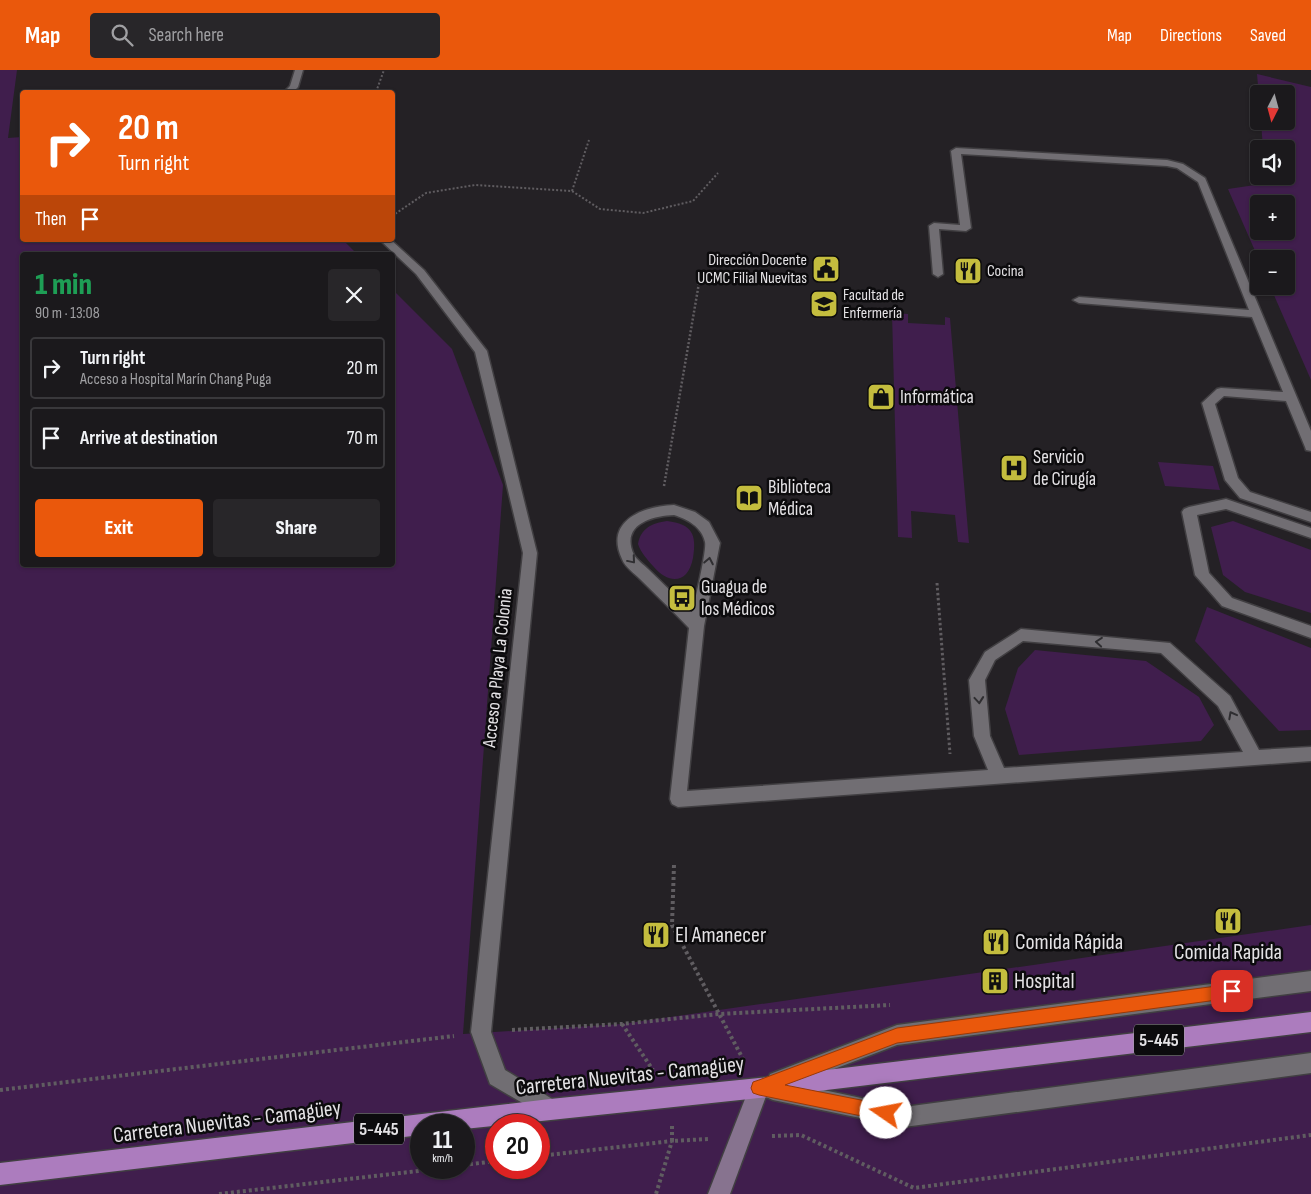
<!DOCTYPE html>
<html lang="en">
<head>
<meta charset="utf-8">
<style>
  body { margin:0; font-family:"Sofia Sans Condensed",sans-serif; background:#282629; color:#f1f3f6; height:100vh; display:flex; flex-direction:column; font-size:19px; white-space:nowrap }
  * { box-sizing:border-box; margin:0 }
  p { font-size:16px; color:#a0a0a3 }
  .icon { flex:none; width:28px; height:28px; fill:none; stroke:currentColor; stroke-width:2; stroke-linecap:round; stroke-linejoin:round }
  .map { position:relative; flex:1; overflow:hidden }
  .panel { position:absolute; left:20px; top:182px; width:375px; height:315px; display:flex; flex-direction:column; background:#1b191c; border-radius:5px; box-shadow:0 1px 4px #0004,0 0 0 1px #39383b }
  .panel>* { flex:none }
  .top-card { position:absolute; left:20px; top:20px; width:375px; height:152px; border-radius:5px; box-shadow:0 1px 4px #0004,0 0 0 1px #39383b; background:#ea580c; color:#fff; overflow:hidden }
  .needle { width:32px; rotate:186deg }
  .buttons { position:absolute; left:1250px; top:15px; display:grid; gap:10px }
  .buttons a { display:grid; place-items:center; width:45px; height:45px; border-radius:5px; background:#1b191c; box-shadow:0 1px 4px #0004,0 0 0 1px #39383b; font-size:25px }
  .speed { position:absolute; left:410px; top:1044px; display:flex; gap:10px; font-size:25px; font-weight:700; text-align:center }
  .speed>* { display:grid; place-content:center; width:65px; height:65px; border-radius:50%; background:#1b191c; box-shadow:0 1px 4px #0004,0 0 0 1px #39383b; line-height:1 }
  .speed small { font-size:12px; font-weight:400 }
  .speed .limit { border:8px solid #d22; background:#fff; color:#111 }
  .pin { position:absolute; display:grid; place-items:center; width:42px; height:42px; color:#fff; margin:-21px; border-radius:10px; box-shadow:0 2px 8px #0006 }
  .me { position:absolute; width:55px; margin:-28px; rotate:282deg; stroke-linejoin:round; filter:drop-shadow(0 0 4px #0008) }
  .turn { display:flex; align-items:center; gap:18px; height:105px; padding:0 15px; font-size:22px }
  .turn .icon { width:65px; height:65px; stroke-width:2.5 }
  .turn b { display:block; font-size:35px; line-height:42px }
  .then { display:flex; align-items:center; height:48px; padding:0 15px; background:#0003; gap:10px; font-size:19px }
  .round { display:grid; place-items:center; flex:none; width:52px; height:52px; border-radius:5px; background:#282629 }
  .summary { display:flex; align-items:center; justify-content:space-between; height:85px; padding:0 15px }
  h1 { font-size:30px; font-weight:800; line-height:38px; color:#1e9e55 }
  .cta { display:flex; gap:10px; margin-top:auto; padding:10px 15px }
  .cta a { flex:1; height:58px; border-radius:5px; background:#ea580c; color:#fff; font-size:20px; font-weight:800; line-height:58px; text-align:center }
  .cta a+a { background:#282629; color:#f1f3f6 }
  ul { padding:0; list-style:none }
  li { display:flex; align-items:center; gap:15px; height:62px; margin:0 10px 8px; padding:0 5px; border:2px solid #39383b; border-radius:5px }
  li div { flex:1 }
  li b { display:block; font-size:19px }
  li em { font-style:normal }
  header { display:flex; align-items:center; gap:30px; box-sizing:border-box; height:70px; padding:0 25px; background:#ea580c; color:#fff }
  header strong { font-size:24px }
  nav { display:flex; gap:28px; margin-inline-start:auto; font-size:18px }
  .search { width:350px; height:45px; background:#282629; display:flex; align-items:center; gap:12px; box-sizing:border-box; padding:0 18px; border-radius:5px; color:#a0a0a3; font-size:19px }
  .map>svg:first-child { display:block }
  .green { fill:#401e4d; fill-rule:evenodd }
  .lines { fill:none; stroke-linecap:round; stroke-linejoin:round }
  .service-casing { stroke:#413f42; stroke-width:3 }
  .minor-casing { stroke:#413f42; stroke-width:3 }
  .secondary-casing { stroke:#413f42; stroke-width:3 }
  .trunk-casing { stroke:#413f42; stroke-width:3 }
  .path-far3 { stroke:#605d61; stroke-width:2; stroke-dasharray:2 2; stroke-linecap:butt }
  .path-far2 { stroke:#605d61; stroke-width:2.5; stroke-dasharray:2 2; stroke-linecap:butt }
  .path-far1 { stroke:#605d61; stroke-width:3; stroke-dasharray:2.5 2.5; stroke-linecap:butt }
  .path { stroke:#605d61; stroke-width:4; stroke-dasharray:3 3; stroke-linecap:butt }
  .service { fill:#716e73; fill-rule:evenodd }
  .minor { fill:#716e73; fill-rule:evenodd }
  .secondary { fill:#87738f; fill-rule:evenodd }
  .trunk { fill:#ac7cbe; fill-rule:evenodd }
  .oneway { stroke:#2f2e31 }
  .route { fill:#ea580c; stroke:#983908 }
  .labels { text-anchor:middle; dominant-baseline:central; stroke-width:5; stroke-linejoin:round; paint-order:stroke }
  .far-poi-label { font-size:16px; fill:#e4e2e5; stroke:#0c0b0d; text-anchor:start }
  .shield { fill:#0c0b0d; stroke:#a3a2a4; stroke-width:1 }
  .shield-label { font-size:18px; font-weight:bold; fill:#e4e2e5 }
  .poi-label { font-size:19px; fill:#e4e2e5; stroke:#0c0b0d; text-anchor:start }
  .street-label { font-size:19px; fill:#e4e2e5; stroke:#0c0b0d }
  .near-poi-label { font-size:22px; fill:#e4e2e5; stroke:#0c0b0d; text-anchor:start }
  .near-street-label { font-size:22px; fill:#e4e2e5; stroke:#0c0b0d }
</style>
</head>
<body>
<header>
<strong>Map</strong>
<div class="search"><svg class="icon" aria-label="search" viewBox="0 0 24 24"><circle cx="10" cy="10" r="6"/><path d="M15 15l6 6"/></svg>Search here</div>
<nav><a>Map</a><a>Directions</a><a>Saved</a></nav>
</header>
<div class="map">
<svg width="1311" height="1124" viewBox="0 0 1311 1124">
  <rect width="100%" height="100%" fill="#242125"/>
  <g class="green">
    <path d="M 0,0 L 17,0 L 8,68 L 22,67 L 22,170 L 343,170 L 358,185 L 22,185 L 22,495 L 392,495 L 393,220 L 452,279 L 503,415 L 463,964 L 622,954 L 1311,855 L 1311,1124 L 0,1124 ZM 421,1055 L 464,1055 L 464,1098 L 421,1098 ZM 496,1055 L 539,1055 L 539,1098 L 496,1098 Z"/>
    <path d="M 1257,4 L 1311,17 L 1311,310 L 1270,216 L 1286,216 L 1286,189 L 1259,190 L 1228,119 L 1276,112 L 1274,106 L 1286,106 L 1286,79 L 1263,79 L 1261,51 L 1286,51 L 1286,24 L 1259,24 L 1259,27 ZM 1259,134 L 1286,134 L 1286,161 L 1259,161 Z"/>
    <path d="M 892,243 L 908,244 L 908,253 L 945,255 L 945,247 L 950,248 L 969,473 L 958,472 L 955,445 L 911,441 L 912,468 L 898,467 Z"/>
    <path d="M 1158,392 L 1213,396 L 1220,420 L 1165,416 Z"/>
    <path d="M 667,451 C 692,454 697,464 693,488 C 688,514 669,515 653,496 C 647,489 641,483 638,474 C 641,458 652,453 667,451 Z"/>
    <path d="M 1233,451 L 1311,480 L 1311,543 L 1245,522 L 1223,505 L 1211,457 Z"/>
    <path d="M 1207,537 L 1311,578 L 1311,660 L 1279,661 L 1195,571 Z"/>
    <path d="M 1035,580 L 1146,591 L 1199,627 L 1214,655 L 1201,671 L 1019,685 L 1005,639 L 1018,598 Z"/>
  </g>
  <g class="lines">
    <defs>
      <g id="service">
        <path d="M 956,78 L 1167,90 L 1183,94 L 1205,108 L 1311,361 L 1311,381 L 1306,380 L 1305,377 L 1286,331 L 1224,326 L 1215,334 L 1238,408 L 1250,422 L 1311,442 L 1311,452 L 1240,428 L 1225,410 L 1202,333 L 1217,319 L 1221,318 L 1283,322 L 1252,247 L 1079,233 L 1073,230 L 1079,227 L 1249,240 L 1198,112 L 1177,98 L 1167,96 L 961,84 L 971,158 L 966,161 L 939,159 L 943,204 L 938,207 L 933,204 L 929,156 L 934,153 L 960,155 L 951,81 Z"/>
        <path d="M 1226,429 L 1311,458 L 1311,468 L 1226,439 L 1197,445 L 1209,503 L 1232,528 L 1311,556 L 1311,568 L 1222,536 L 1195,505 L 1182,442 L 1184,439 L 1189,437 Z"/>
        <path d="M 674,435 L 695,442 L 709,452 L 720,473 L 704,556 L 687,721 L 988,700 L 974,666 L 969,610 L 985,582 L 1021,559 L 1170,573 L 1230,626 L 1259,680 L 1311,677 L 1311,691 L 678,737 L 672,734 L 670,729 L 689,558 C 673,541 656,525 640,509 C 634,503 625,497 622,489 C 604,451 643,436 674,435 ZM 674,445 C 687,449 702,457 705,472 C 707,479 695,531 692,542 C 677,528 663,513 648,499 C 644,495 637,490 634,485 C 620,455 651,446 674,445 ZM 1023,571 L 1161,583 L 1218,636 L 1243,682 L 1004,698 L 990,666 L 985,610 L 995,590 Z"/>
        <path d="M 1311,901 L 1311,921 L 897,975 L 795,1014 L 904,1037 L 1311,983 L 1311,1003 L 904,1057 L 773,1030 L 766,1027 L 763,1020 L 770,1004 L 897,955 Z"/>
      </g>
      <g id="minor">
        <path d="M 295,0 L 303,0 L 298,17 L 293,22 L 284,22 L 290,16 Z"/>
        <path d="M 380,170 L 391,170 L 424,200 L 487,281 L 537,483 L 491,962 L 505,1000 L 557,1032 L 560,1039 L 557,1046 L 550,1049 L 490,1014 L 471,962 L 523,483 L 475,282 L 416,204 Z"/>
      </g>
      <path id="secondary" d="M 759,1008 L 766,1011 L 769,1018 L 730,1124 L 708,1124 L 752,1011 Z"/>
      <path id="trunk" d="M 1311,942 L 1311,962 L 759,1028 L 464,1059 L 464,1055 L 421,1055 L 421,1065 L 0,1115 L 0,1093 L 550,1029 L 759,1008 Z"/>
    </defs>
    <use href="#service" class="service-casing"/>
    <use href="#minor" class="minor-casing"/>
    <use href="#secondary" class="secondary-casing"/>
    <use href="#trunk" class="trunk-casing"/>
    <g class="path-far3">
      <path d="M 376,22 L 384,0"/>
      <path d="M 572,121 L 589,70"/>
      <path d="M 392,146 L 426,123 L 475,115 L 572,121 L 600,139 L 643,143 L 693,131 L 718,103"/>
    </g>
    <path class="path-far2" d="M 664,416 L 699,213"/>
    <path class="path-far1" d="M 937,513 L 950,684"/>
    <g class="path">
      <path d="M 674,795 L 672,855 L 744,991"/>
      <path d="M 622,954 L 653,1000"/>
      <path d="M 512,960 L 622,954 L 719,944 L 890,935"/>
      <path d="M 0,1020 L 454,966"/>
      <path d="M 672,1056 L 672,1071 L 708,1069"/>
      <path d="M 772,1066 L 801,1065 L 914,1118 L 1311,1065"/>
      <path d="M 539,1086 L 672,1071 L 656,1124"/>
      <path d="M 464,1095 L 496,1091"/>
      <path d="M 219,1124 L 444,1098"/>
    </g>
    <use href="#service" class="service"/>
    <use href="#minor" class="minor"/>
    <use href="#secondary" class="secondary"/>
    <use href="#trunk" class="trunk"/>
  </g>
  <defs><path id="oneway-chevron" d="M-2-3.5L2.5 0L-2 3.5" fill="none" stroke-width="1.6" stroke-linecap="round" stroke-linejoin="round" transform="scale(1.25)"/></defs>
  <g class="oneway">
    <use href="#oneway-chevron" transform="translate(632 490) rotate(50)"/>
    <use href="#oneway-chevron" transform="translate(709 491) rotate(-79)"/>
    <use href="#oneway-chevron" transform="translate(1099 572) rotate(-175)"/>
    <use href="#oneway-chevron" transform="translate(979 630) rotate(85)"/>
    <use href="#oneway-chevron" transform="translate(1232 645) rotate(-118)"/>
  </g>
  <path class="route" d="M 1232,914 L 1237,916 L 1239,921 L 1237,926 L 1232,928 L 897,973 L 785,1015 L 886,1035 L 892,1038 L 894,1043 L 892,1049 L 886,1051 L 759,1025 L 753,1023 L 751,1018 L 753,1012 L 759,1010 L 897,958 Z"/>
  <defs>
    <symbol id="civic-square" viewBox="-11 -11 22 22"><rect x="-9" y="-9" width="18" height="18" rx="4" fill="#c4bd3e" stroke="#0c0b0d"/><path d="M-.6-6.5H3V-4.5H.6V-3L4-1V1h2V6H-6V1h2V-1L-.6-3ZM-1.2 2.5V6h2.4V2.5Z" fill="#111"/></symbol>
    <symbol id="restaurant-square" viewBox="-11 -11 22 22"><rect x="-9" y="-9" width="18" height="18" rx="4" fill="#c4bd3e" stroke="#0c0b0d"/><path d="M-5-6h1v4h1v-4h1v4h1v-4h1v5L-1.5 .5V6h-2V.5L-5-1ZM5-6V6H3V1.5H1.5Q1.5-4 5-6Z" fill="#111"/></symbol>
    <symbol id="university-square" viewBox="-11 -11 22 22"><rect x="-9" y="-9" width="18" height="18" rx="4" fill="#c4bd3e" stroke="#0c0b0d"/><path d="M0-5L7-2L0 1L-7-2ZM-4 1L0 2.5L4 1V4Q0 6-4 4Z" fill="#111"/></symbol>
    <symbol id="shop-square" viewBox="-11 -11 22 22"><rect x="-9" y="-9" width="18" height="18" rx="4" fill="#c4bd3e" stroke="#0c0b0d"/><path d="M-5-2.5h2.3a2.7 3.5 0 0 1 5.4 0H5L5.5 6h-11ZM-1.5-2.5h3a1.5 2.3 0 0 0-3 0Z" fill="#111"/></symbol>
    <symbol id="hospital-square" viewBox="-11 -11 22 22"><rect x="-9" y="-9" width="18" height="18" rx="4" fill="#c4bd3e" stroke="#0c0b0d"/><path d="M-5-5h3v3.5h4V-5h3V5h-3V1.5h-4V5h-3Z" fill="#111"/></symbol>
    <symbol id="library-square" viewBox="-11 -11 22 22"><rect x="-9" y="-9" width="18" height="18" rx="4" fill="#c4bd3e" stroke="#0c0b0d"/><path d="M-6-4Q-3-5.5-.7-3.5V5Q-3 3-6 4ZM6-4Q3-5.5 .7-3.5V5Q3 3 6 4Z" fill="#111"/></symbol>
    <symbol id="bus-square" viewBox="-11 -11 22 22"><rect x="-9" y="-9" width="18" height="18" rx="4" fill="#c4bd3e" stroke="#0c0b0d"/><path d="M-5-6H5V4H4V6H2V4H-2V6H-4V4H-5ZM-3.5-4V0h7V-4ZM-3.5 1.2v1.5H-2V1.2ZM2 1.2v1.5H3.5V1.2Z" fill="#111"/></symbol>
    <symbol id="building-square" viewBox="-11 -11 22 22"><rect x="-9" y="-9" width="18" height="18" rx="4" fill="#c4bd3e" stroke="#0c0b0d"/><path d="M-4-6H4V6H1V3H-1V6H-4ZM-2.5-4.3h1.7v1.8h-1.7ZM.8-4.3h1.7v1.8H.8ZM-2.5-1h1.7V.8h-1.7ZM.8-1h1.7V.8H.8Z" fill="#111"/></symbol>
  </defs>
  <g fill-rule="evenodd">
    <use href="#civic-square" x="810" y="183" width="32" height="32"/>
    <use href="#restaurant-square" x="952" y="185" width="32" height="32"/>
    <use href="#university-square" x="808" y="218" width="32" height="32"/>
    <use href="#shop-square" x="865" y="311" width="32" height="32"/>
    <use href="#hospital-square" x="998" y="382" width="32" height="32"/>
    <use href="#library-square" x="733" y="412" width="32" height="32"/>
    <use href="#bus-square" x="666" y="512" width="32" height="32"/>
    <use href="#restaurant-square" x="1212" y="835" width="32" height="32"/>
    <use href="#restaurant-square" x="640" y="849" width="32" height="32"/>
    <use href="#restaurant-square" x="980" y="856" width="32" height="32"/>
    <use href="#building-square" x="979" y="895" width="32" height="32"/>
  </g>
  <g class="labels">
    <g class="far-poi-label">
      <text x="807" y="190" text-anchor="end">Dirección Docente<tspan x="807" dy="18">UCMC Filial Nuevitas</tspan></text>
      <text x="987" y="201">Cocina</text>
      <text x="843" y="225">Facultad de<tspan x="843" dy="18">Enfermería</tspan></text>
    </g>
    <g class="shield">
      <rect x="1134" y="954.5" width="50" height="31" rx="4"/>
      <rect x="354" y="1043.5" width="50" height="31" rx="4"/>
    </g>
    <g class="shield-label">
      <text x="1159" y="970">5-445</text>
      <text x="379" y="1059">5-445</text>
    </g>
    <g class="poi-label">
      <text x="900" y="327">Informática</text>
      <text x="1033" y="387">Servicio<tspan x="1033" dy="22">de Cirugía</tspan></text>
      <text x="768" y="417">Biblioteca<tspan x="768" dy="22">Médica</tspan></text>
      <text x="701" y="517">Guagua de<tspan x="701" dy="22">los Médicos</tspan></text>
    </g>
    <g class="street-label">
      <text transform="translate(498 598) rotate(-84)">Acceso a Playa La Colonia</text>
    </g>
    <g class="near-poi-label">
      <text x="675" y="865">El Amanecer</text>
      <text x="1015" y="872">Comida Rápida</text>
      <text x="1228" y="882" text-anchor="middle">Comida Rapida</text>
      <text x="1014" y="911">Hospital</text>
    </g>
    <g class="near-street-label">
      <text transform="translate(630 1006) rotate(-6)">Carretera Nuevitas - Camagüey</text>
      <text transform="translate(227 1052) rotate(-7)">Carretera Nuevitas - Camagüey</text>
    </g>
  </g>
</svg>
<div class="buttons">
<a><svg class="needle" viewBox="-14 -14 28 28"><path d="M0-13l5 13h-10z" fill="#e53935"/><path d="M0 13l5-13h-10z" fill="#a0a0a3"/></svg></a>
<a><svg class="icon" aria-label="sound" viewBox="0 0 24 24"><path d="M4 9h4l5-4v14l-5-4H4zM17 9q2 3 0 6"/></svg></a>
<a>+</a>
<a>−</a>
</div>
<div class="speed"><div>11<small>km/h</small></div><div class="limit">20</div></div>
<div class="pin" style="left:1232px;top:921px;background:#d93025"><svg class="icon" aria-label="arrive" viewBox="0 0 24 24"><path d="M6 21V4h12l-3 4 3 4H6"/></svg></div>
<svg class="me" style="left:886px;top:1043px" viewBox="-20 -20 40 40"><circle r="19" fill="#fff"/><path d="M0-13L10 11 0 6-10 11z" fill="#ea580c"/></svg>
<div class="top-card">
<div class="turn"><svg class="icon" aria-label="right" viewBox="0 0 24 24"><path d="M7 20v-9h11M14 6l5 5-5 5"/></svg><div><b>20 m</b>Turn right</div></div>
<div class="then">Then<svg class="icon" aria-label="arrive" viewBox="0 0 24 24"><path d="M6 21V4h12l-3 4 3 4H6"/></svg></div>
</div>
<section class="panel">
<div class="summary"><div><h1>1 min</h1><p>90 m · 13:08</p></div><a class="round"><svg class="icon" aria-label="close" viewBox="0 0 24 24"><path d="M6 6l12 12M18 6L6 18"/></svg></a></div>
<ul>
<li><svg class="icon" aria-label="right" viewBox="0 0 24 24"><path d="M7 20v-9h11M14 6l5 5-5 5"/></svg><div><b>Turn right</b><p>Acceso a Hospital Marín Chang Puga</p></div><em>20 m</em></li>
<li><svg class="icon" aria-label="arrive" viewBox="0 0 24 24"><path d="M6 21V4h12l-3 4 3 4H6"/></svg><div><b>Arrive at destination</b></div><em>70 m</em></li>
</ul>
<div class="cta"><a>Exit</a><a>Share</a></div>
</section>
</div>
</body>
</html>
